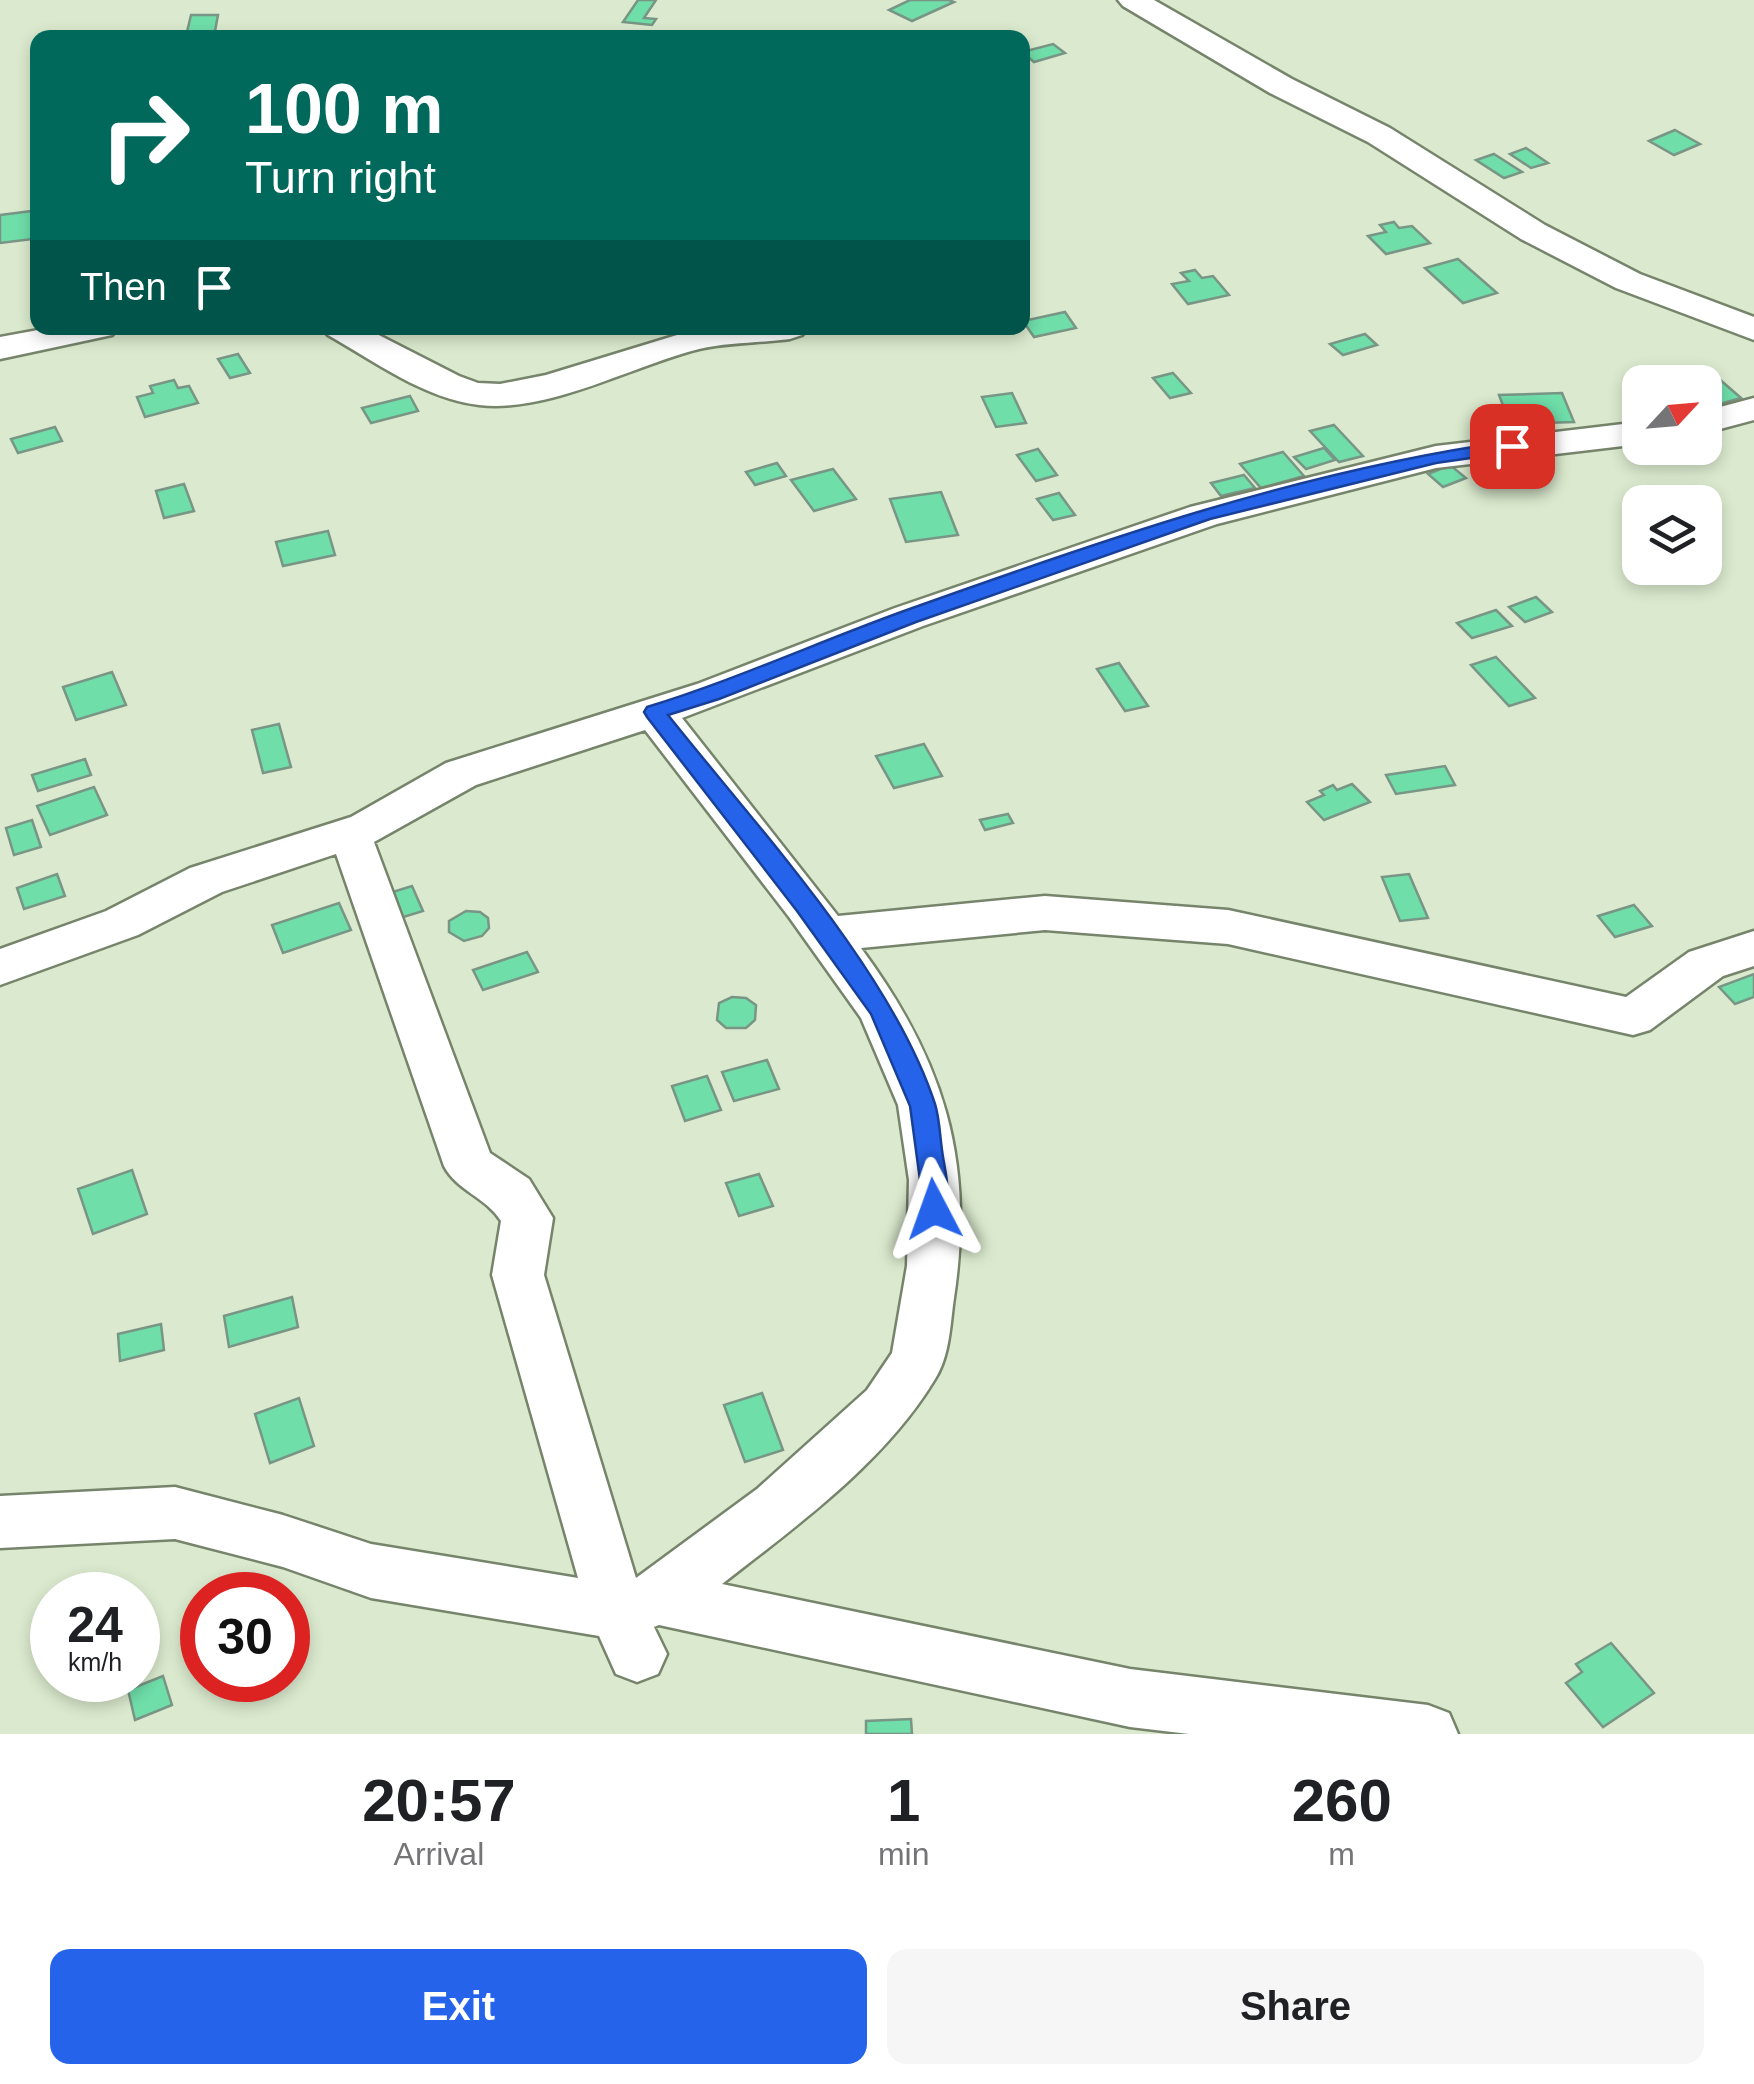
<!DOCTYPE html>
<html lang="en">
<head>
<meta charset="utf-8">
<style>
  body { margin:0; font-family:Helvetica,sans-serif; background:#f6f6f6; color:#202124; height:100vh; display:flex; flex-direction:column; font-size:38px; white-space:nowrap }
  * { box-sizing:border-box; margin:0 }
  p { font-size:32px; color:#757577 }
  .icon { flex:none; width:55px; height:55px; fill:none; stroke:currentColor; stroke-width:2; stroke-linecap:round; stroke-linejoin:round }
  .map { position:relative; height:1734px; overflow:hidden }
  .side { display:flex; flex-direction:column; background:#fff; flex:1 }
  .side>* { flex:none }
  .banner { position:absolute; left:30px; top:30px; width:1000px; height:305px; border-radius:20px; box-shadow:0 5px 15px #0003; background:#00695c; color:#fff; overflow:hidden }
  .needle { width:65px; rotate:64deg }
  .buttons { position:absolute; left:1622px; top:365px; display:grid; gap:20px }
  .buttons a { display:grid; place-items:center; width:100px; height:100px; border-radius:20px; background:#fff; box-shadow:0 5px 15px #0003; font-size:50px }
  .speed { position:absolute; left:30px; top:1572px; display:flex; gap:20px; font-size:50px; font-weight:700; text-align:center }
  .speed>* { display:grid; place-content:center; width:130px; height:130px; border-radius:50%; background:#fff; box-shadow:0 5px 15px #0003; line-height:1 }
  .speed small { font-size:25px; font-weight:400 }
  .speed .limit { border:15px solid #d22; background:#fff; color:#111 }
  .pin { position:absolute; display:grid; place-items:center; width:85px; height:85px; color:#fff; margin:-42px; border-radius:20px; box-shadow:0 5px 15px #0006 }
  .me { position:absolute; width:110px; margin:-55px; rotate:356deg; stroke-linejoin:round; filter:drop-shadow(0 0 8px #0008) }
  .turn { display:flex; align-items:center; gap:35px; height:210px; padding:0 50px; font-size:45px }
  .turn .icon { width:130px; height:130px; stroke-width:2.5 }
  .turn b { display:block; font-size:70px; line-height:85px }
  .then { display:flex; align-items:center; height:95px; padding:0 50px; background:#0003; gap:20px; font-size:38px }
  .eta { display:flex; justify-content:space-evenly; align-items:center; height:170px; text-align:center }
  .eta b { font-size:60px; font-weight:700; line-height:70px }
  .cta { display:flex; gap:20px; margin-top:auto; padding:20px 50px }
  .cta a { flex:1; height:115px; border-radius:20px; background:#2563eb; color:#fff; font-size:40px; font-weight:700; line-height:115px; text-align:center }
  .cta a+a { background:#f6f6f6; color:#202124 }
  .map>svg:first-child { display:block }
  .building { fill:#6fdea9; stroke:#789585; stroke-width:2.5 }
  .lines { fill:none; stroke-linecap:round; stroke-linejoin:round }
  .street-casing { stroke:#76846b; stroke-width:5 }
  .street { fill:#fff; fill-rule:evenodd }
  .route { fill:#2563eb; stroke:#184099; stroke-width:2.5 }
</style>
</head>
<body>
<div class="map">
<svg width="1754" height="1734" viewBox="0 0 1754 1734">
  <rect width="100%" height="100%" fill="#dbeace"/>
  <g class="building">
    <path d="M 638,0 L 656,0 L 644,18 L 656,19 L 652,25 L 623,22 Z"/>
    <path d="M 910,0 L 949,0 L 954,2 L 912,21 L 889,10 Z"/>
    <path d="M 191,15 L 218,15 L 215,31 L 187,32 Z"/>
    <path d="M 1053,44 L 1065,53 L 1034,62 L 1022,52 Z"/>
    <path d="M 1675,130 L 1700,144 L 1674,155 L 1649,141 Z"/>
    <path d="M 1526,148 L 1548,163 L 1531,168 L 1510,154 Z"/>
    <path d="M 1494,154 L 1522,172 L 1504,178 L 1476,160 Z"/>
    <path d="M 32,211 L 33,239 L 0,243 L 0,215 Z"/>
    <path d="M 1394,222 L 1399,228 L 1412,226 L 1430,243 L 1386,254 L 1368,236 L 1386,232 L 1380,225 Z"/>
    <path d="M 1458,259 L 1497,293 L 1463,303 L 1425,268 Z"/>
    <path d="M 1195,270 L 1202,278 L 1213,276 L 1229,295 L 1188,304 L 1172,284 L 1189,281 L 1181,273 Z"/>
    <path d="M 1065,312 L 1076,328 L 1034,337 L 1023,321 Z"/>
    <path d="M 1365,334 L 1377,345 L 1343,355 L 1330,344 Z"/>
    <path d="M 238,354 L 250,373 L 230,378 L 218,359 Z"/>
    <path d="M 1173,373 L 1191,393 L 1170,398 L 1153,378 Z"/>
    <path d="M 1718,378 L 1741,398 L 1705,408 L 1705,382 L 1699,382 Z"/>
    <path d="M 174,380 L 178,388 L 189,386 L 198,403 L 145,417 L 137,397 L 153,393 L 150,386 Z"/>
    <path d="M 1012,393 L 1026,423 L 996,427 L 982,397 Z"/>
    <path d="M 1562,393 L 1574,422 L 1510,424 L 1499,395 Z"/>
    <path d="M 410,396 L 418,411 L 371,423 L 362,408 Z"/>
    <path d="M 1334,425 L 1363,456 L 1339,462 L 1310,431 Z"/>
    <path d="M 55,427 L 62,441 L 18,453 L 11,439 Z"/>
    <path d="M 1324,448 L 1335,460 L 1306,469 L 1294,457 Z"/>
    <path d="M 1038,449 L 1057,475 L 1036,481 L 1017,455 Z"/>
    <path d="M 1283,452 L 1304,476 L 1261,488 L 1240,464 Z"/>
    <path d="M 777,463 L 786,476 L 755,485 L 746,472 Z"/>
    <path d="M 1450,465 L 1466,478 L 1443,487 L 1428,474 Z"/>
    <path d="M 833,469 L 856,499 L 814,511 L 791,480 Z"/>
    <path d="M 1244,475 L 1255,488 L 1221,496 L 1211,483 Z"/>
    <path d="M 184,484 L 194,511 L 164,518 L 156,491 Z"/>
    <path d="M 941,492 L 958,535 L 906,542 L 890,499 Z"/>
    <path d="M 1059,493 L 1075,515 L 1053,520 L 1037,499 Z"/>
    <path d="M 328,531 L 335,555 L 283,566 L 276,542 Z"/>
    <path d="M 1536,597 L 1552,612 L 1525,622 L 1509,607 Z"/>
    <path d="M 1496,610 L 1512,626 L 1472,638 L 1457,623 Z"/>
    <path d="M 1496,657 L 1535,698 L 1509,706 L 1471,665 Z"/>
    <path d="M 1119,663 L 1148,706 L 1125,711 L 1097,669 Z"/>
    <path d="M 112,672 L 126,705 L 76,720 L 63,687 Z"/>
    <path d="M 279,724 L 291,767 L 263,773 L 252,730 Z"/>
    <path d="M 924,744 L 942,776 L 894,788 L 876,756 Z"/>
    <path d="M 85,759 L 91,775 L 38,791 L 32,775 Z"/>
    <path d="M 1445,766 L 1455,785 L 1396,794 L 1386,775 Z"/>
    <path d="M 1352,784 L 1370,802 L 1324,820 L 1307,802 L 1324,795 L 1320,791 L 1333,785 L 1337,790 Z"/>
    <path d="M 94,787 L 107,815 L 50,835 L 37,806 Z"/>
    <path d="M 1008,814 L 1013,823 L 985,830 L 980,820 Z"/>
    <path d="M 32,820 L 41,847 L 14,855 L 6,828 Z"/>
    <path d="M 57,874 L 65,896 L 24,909 L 17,888 Z"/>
    <path d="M 1409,874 L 1428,918 L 1400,921 L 1382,877 Z"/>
    <path d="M 412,886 L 423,911 L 397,919 L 386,894 Z"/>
    <path d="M 339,903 L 351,930 L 283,953 L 272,925 Z"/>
    <path d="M 1634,905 L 1652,926 L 1615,937 L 1598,916 Z"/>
    <path d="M 466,911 L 480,912 L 488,918 L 489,928 L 482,936 L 464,941 L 449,932 L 449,921 Z"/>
    <path d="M 527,952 L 538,972 L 483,990 L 473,970 Z"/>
    <path d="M 1754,974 L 1754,997 L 1735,1004 L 1719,987 Z"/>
    <path d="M 732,997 L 746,998 L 756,1005 L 755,1020 L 746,1028 L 726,1028 L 717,1020 L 719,1003 Z"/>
    <path d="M 767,1060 L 779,1089 L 734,1101 L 722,1072 Z"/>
    <path d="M 707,1076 L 721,1110 L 685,1121 L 672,1086 Z"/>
    <path d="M 132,1170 L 147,1214 L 93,1234 L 78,1189 Z"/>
    <path d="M 759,1174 L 773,1206 L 739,1216 L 726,1183 Z"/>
    <path d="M 292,1297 L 298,1327 L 229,1347 L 224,1316 Z"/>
    <path d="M 161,1324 L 164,1350 L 120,1361 L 118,1334 Z"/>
    <path d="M 762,1393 L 783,1450 L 745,1462 L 724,1405 Z"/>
    <path d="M 299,1398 L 314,1446 L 270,1463 L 255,1414 Z"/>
    <path d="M 1611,1643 L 1654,1693 L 1603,1727 L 1566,1683 L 1582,1672 L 1576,1664 Z"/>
    <path d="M 163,1676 L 172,1705 L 135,1720 L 128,1690 Z"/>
    <path d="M 911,1719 L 912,1734 L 866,1734 L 866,1721 Z"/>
  </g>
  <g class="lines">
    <defs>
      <g id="street">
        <path d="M 1118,0 L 1154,0 L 1292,79 L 1390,128 L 1545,225 L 1640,274 L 1754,317 L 1754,340 L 1616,288 L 1521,239 L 1368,142 L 1270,93 L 1123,6 Z"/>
        <path d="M 49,328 L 118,328 L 112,335 L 0,359 L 0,337 Z"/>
        <path d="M 322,328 L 365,328 L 459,376 L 478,383 L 500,384 L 546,375 L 700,328 L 808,328 L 802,335 L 790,339 C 760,343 729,342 699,349 C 631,366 550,413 479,405 C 425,399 374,361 328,335 Z"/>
        <path d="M 1754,398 L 1754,420 L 1705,433 L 1705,411 Z"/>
        <path d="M 1640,422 L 1640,444 L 1436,468 L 1217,524 L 923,626 L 682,718 L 838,916 L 1045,896 L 1228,910 L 1626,997 L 1689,952 L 1754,931 L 1754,966 L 1723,976 L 1650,1030 L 1633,1035 L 1228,944 L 1045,930 L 861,948 C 943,1059 975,1159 954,1298 C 950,1325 950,1355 935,1379 C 885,1462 798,1525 722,1584 L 1130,1669 L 1428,1705 L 1449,1713 L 1458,1734 L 1189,1734 L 1130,1727 L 659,1625 L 654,1627 L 667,1654 L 658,1674 L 637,1682 L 616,1674 L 599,1636 L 371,1598 L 283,1567 L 175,1539 L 0,1548 L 0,1496 L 175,1487 L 283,1515 L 371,1544 L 578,1578 L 492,1275 L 501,1221 C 486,1197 457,1191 444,1166 L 336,854 L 222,892 L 138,935 L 0,985 L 0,949 L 106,911 L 190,868 L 351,817 L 446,763 L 697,684 L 895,608 L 1190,507 L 1436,446 ZM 645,730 L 789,917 L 861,1018 L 898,1105 L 909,1180 L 907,1266 L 892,1353 L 867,1390 L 757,1489 L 636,1578 L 544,1275 L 553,1218 L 529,1179 L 490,1153 L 374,842 L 476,785 Z"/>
      </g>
    </defs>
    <use href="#street" class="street-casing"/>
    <use href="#street" class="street"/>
  </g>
  <path class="route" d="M 1512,441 L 1522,446 L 1519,451 L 1436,463 L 1210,519 L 916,622 L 719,699 L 668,715 C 756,826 891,970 935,1104 C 940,1120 940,1140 943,1157 C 946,1175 952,1199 943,1217 L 934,1220 L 925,1217 L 910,1106 L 871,1014 L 797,911 L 647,717 L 644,712 L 647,707 C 735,680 818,642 904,611 C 1102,540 1303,470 1512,441 Z"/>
</svg>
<div class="buttons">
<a><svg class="needle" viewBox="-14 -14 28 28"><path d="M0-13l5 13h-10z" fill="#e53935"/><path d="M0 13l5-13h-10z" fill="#757577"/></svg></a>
<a><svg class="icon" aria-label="layers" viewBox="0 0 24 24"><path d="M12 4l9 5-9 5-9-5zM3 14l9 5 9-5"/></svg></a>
</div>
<div class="speed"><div>24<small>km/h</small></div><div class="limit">30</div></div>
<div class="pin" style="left:1512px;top:446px;background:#d93025"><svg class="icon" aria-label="arrive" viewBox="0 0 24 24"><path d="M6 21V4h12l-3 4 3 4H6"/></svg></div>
<svg class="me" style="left:934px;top:1209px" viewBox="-20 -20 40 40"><path d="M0-17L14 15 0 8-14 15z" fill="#2563eb" stroke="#fff" stroke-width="4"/></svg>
<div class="banner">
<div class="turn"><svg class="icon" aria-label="right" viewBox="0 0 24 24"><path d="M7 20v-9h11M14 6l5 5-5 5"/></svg><div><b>100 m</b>Turn right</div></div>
<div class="then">Then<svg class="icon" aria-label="arrive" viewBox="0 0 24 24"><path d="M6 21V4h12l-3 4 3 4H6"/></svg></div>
</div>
</div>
<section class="side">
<div class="eta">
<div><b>20:57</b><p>Arrival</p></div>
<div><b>1</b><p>min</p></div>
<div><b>260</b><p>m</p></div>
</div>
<div class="cta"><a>Exit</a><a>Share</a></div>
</section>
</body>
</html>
